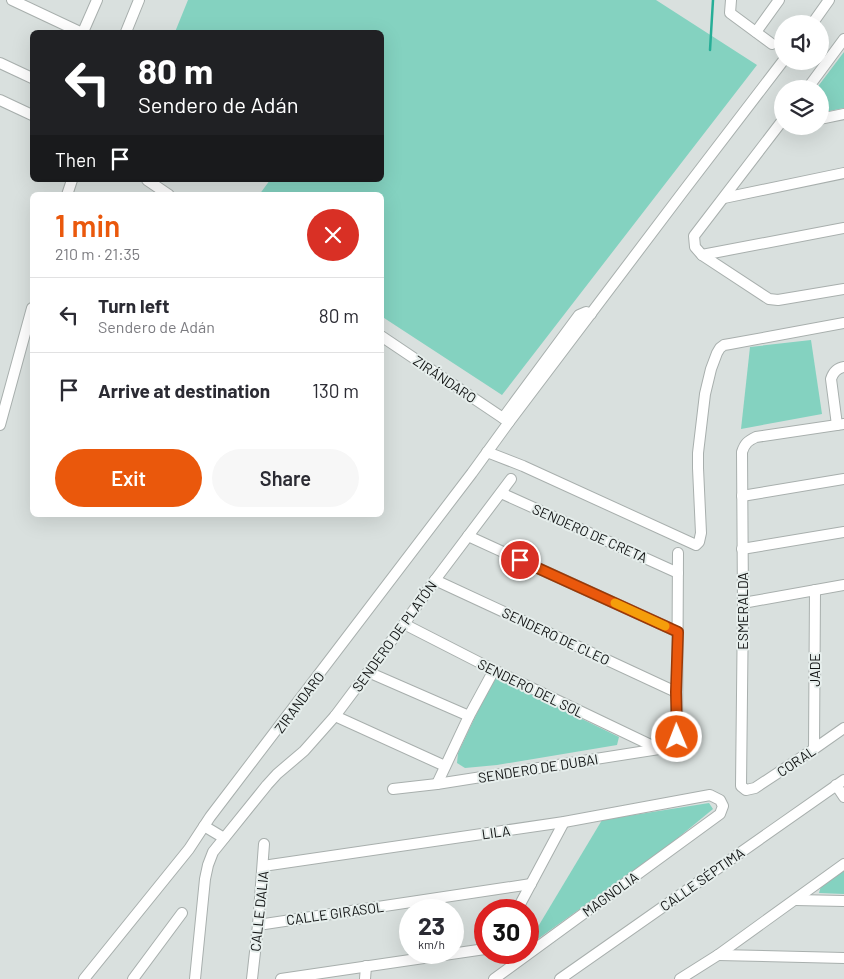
<!DOCTYPE html>
<html lang="en">
<head>
<meta charset="utf-8">
<style>
  body { margin:0; font-family:Barlow,sans-serif; background:#f7f7f7; color:#2b2b33; height:100vh; display:flex; flex-direction:column; font-size:19px; white-space:nowrap }
  * { box-sizing:border-box; margin:0 }
  p { font-size:16px; color:#7c7c81 }
  .icon { flex:none; width:28px; height:28px; fill:none; stroke:currentColor; stroke-width:2; stroke-linecap:round; stroke-linejoin:round }
  .map { position:relative; flex:1; overflow:hidden }
  .side { position:absolute; left:30px; top:192px; width:354px; height:325px; display:flex; flex-direction:column; background:#fff; border-radius:8px; box-shadow:0 5px 20px #0002 }
  .side>* { flex:none }
  .guide { position:absolute; left:30px; top:30px; width:354px; height:152px; border-radius:8px; box-shadow:0 5px 20px #0002; background:#202124; color:#fff; overflow:hidden }
  .controls { position:absolute; left:774px; top:15px; display:grid; gap:10px }
  .controls a { display:grid; place-items:center; width:55px; height:55px; border-radius:50%; background:#fff; box-shadow:0 5px 20px #0002; font-size:25px }
  .speed { position:absolute; left:399px; top:899px; display:flex; gap:10px; font-size:25px; font-weight:700; text-align:center }
  .speed>* { display:grid; place-content:center; width:65px; height:65px; border-radius:50%; background:#fff; box-shadow:0 5px 20px #0002; line-height:1 }
  .speed small { font-size:12px; font-weight:400 }
  .speed .limit { border:8px solid #d22; background:#fff; color:#111 }
  .pin { position:absolute; display:grid; place-items:center; width:42px; height:42px; color:#fff; margin:-21px; border:2px solid #fff; border-radius:50%; box-shadow:0 1px 5px #0007 }
  .me { position:absolute; width:55px; margin:-28px; rotate:359deg; stroke-linejoin:round; filter:drop-shadow(0 0 4px #0008) }
  .turn { display:flex; align-items:center; gap:18px; height:105px; padding:0 25px; font-size:22px }
  .turn .icon { width:65px; height:65px; stroke-width:2.5 }
  .turn b { display:block; font-size:35px; line-height:42px }
  .then { display:flex; align-items:center; height:48px; padding:0 25px; background:#0003; gap:10px; font-size:19px }
  .round { display:grid; place-items:center; flex:none; width:52px; height:52px; border-radius:26px; background:#f7f7f7 }
  .head { display:flex; align-items:center; justify-content:space-between; height:85px; padding:0 25px }
  h1 { font-size:30px; font-weight:600; line-height:38px; color:#ea580c }
  .button { display:flex; gap:10px; margin-top:auto; padding:10px 25px }
  .button a { flex:1; height:58px; border-radius:30px; background:#ea580c; color:#fff; font-size:20px; font-weight:600; line-height:58px; text-align:center }
  .button a+a { background:#f7f7f7; color:#2b2b33 }
  ul { padding:0; list-style:none }
  li { display:flex; align-items:center; gap:15px; height:75px; padding:0 25px; border-top:1px solid #e1e1e2 }
  li div { flex:1 }
  li b { display:block; font-size:19px }
  li em { font-style:normal }
  .map>svg:first-child { display:block }
  .green { fill:#84d2c0 }
  .lines { fill:none; stroke-linecap:round; stroke-linejoin:round }
  .stream { stroke:#27ae97; stroke-width:2.5 }
  .minor-casing { stroke:#a8afad; stroke-width:12 }
  .minor { stroke:#fff; stroke-width:10 }
  .route-casing { stroke:#983908; stroke-width:12 }
  .route { stroke:#ea580c; stroke-width:9 }
  .slow { stroke:#f59e0b; stroke-width:9 }
  .labels { text-anchor:middle; dominant-baseline:central; stroke-width:4; stroke-linejoin:round; paint-order:stroke }
  .street-label { font-size:14px; fill:#111313; stroke:#e6eeec }
</style>
</head>
<body>
<div class="map">
<svg width="844" height="979" viewBox="0 0 844 979">
  <rect width="100%" height="100%" fill="#d9e0de"/>
  <g class="green">
    <path d="M 188,0 L 656,0 L 757,65 L 502,395 L 381,316 L 381,195 L 259,195 L 270,180 L 381,180 L 381,32 L 175,32 Z"/>
    <path d="M 844,52 L 844,108 L 820,113 L 820,89 L 816,89 Z"/>
    <path d="M 811,340 L 822,414 L 741,429 L 750,347 Z"/>
    <path d="M 498,678 L 619,737 L 617,745 L 497,765 L 465,768 L 457,763 L 458,753 L 493,679 Z"/>
    <path d="M 709,803 L 713,809 L 668,846 L 528,946 L 536,930 L 602,820 Z"/>
    <path d="M 844,870 L 844,894 L 819,893 L 821,886 Z"/>
  </g>
  <g class="lines">
    <path class="stream" d="M 710,50 L 713,0"/>
    <defs>
      <g id="minor">
        <path d="M 12,0 L 80,32"/>
        <path d="M 731,0 L 730,13 L 772,44"/>
        <path d="M 812,24 L 829,0"/>
        <path d="M 83,32 L 97,0"/>
        <path d="M 126,32 L 139,0"/>
        <path d="M 756,32 L 779,0"/>
        <path d="M 0,63 L 32,78"/>
        <path d="M 807,89 L 844,39"/>
        <path d="M 0,100 L 32,115"/>
        <path d="M 820,119 L 844,114"/>
        <path d="M 782,121 L 694,236 L 695,247 L 702,255 L 769,299 L 778,300 L 844,289"/>
        <path d="M 147,180 L 169,195"/>
        <path d="M 67,195 L 72,180"/>
        <path d="M 724,198 L 844,173"/>
        <path d="M 702,255 L 844,228"/>
        <path d="M 381,336 L 509,422"/>
        <path d="M 503,418 L 579,315 L 586,312 L 591,314"/>
        <path d="M 844,424 L 756,437 C 748,441 745,443 742,452 L 743,603 L 741,786 L 746,790 L 755,788 L 814,749 L 844,728"/>
        <path d="M 0,425 L 32,308"/>
        <path d="M 837,425 L 831,379 C 833,373 837,368 844,367"/>
        <path d="M 487,452 L 523,466 L 696,545 L 699,542 L 701,533 L 698,468 L 698,453 L 705,394 L 711,369 L 717,353 L 720,348 L 724,345 L 730,344 L 844,323"/>
        <path d="M 501,493 L 678,573"/>
        <path d="M 742,496 L 844,479"/>
        <path d="M 468,536 L 678,632"/>
        <path d="M 742,549 L 844,532"/>
        <path d="M 435,580 L 676,692"/>
        <path d="M 743,603 L 844,585"/>
        <path d="M 404,624 L 494,670 L 659,749"/>
        <path d="M 368,672 L 469,716"/>
        <path d="M 335,716 L 445,766"/>
        <path d="M 814,749 L 815,590"/>
        <path d="M 437,784 L 469,716 L 494,670"/>
        <path d="M 836,785 L 844,797"/>
        <path d="M 393,789 L 437,784 L 659,749 C 668,747 673,746 677,737 L 678,553"/>
        <path d="M 204,826 L 224,838"/>
        <path d="M 263,866 L 564,822 L 710,795 L 720,800 L 723,806 L 720,814 L 494,979"/>
        <path d="M 795,900 L 844,901"/>
        <path d="M 517,910 L 564,822"/>
        <path d="M 258,925 L 531,884"/>
        <path d="M 718,955 L 844,958"/>
        <path d="M 84,979 L 189,849 L 210,817 L 472,473 L 509,422 L 682,193 L 783,61"/>
        <path d="M 133,979 L 182,913"/>
        <path d="M 195,979 L 205,879 L 208,865 L 213,852 L 267,785 L 277,774 L 304,751 L 335,716 L 404,624 L 435,580 L 511,479"/>
        <path d="M 252,979 L 258,925 L 264,844"/>
        <path d="M 281,979 L 485,949"/>
        <path d="M 365,979 L 366,966"/>
        <path d="M 560,979 L 844,780"/>
        <path d="M 680,979 L 718,955 L 844,864"/>
      </g>
    </defs>
    <use href="#minor" class="minor-casing"/>
    <use href="#minor" class="minor"/>
  </g>
  <g class="lines">
    <defs>
      <path id="route" d="M 520,560 L 678,632 L 676,692 L 677,737"/>
    </defs>
    <use href="#route" class="route-casing"/>
    <use href="#route" class="route"/>
    <path class="slow" d="M 615,603 L 665,626"/>
  </g>
  <g class="labels">
    <g class="street-label">
      <text transform="translate(445 379) rotate(34)">ZIRÁNDARO</text>
      <text transform="translate(590 533) rotate(24)">SENDERO DE CRETA</text>
      <text transform="translate(742 611) rotate(-90)">ESMERALDA</text>
      <text transform="translate(394 636) rotate(-54)">SENDERO DE PLATÓN</text>
      <text transform="translate(556 636) rotate(25)">SENDERO DE CLEO</text>
      <text transform="translate(814 670) rotate(-90)">JADE</text>
      <text transform="translate(531 688) rotate(26)">SENDERO DEL SOL</text>
      <text transform="translate(299 702) rotate(-53)">ZIRANDARO</text>
      <text transform="translate(796 761) rotate(-34)">CORAL</text>
      <text transform="translate(538 768) rotate(-9)">SENDERO DE DUBAI</text>
      <text transform="translate(496 832) rotate(-8)">LILA</text>
      <text transform="translate(702 879) rotate(-35)">CALLE SÉPTIMA</text>
      <text transform="translate(610 894) rotate(-36)">MAGNOLIA</text>
      <text transform="translate(259 911) rotate(-84)">CALLE DALIA</text>
      <text transform="translate(335 913) rotate(-8)">CALLE GIRASOL</text>
    </g>
  </g>
</svg>
<div class="controls">
<a><svg class="icon" aria-label="sound" viewBox="0 0 24 24"><path d="M4 9h4l5-4v14l-5-4H4zM17 9q2 3 0 6"/></svg></a>
<a><svg class="icon" aria-label="layers" viewBox="0 0 24 24"><path d="M12 4l9 5-9 5-9-5zM3 14l9 5 9-5"/></svg></a>
</div>
<div class="speed"><div>23<small>km/h</small></div><div class="limit">30</div></div>
<div class="pin" style="left:520px;top:560px;background:#d93025"><svg class="icon" aria-label="arrive" viewBox="0 0 24 24"><path d="M6 21V4h12l-3 4 3 4H6"/></svg></div>
<svg class="me" style="left:677px;top:737px" viewBox="-20 -20 40 40"><circle r="17" fill="#ea580c" stroke="#fff" stroke-width="3"/><path d="M0-11L8 9 0 5-8 9z" fill="#fff"/></svg>
<div class="guide">
<div class="turn"><svg class="icon" aria-label="left" viewBox="0 0 24 24"><path d="M17 20v-9H6M10 6l-5 5 5 5"/></svg><div><b>80 m</b>Sendero de Adán</div></div>
<div class="then">Then<svg class="icon" aria-label="arrive" viewBox="0 0 24 24"><path d="M6 21V4h12l-3 4 3 4H6"/></svg></div>
</div>
<section class="side">
<div class="head"><div><h1>1 min</h1><p>210 m · 21:35</p></div><a class="round" style="background:#d93025;color:#fff"><svg class="icon" aria-label="close" viewBox="0 0 24 24"><path d="M6 6l12 12M18 6L6 18"/></svg></a></div>
<ul>
<li><svg class="icon" aria-label="left" viewBox="0 0 24 24"><path d="M17 20v-9H6M10 6l-5 5 5 5"/></svg><div><b>Turn left</b><p>Sendero de Adán</p></div><em>80 m</em></li>
<li><svg class="icon" aria-label="arrive" viewBox="0 0 24 24"><path d="M6 21V4h12l-3 4 3 4H6"/></svg><div><b>Arrive at destination</b></div><em>130 m</em></li>
</ul>
<div class="button"><a>Exit</a><a>Share</a></div>
</section>
</div>
</body>
</html>
